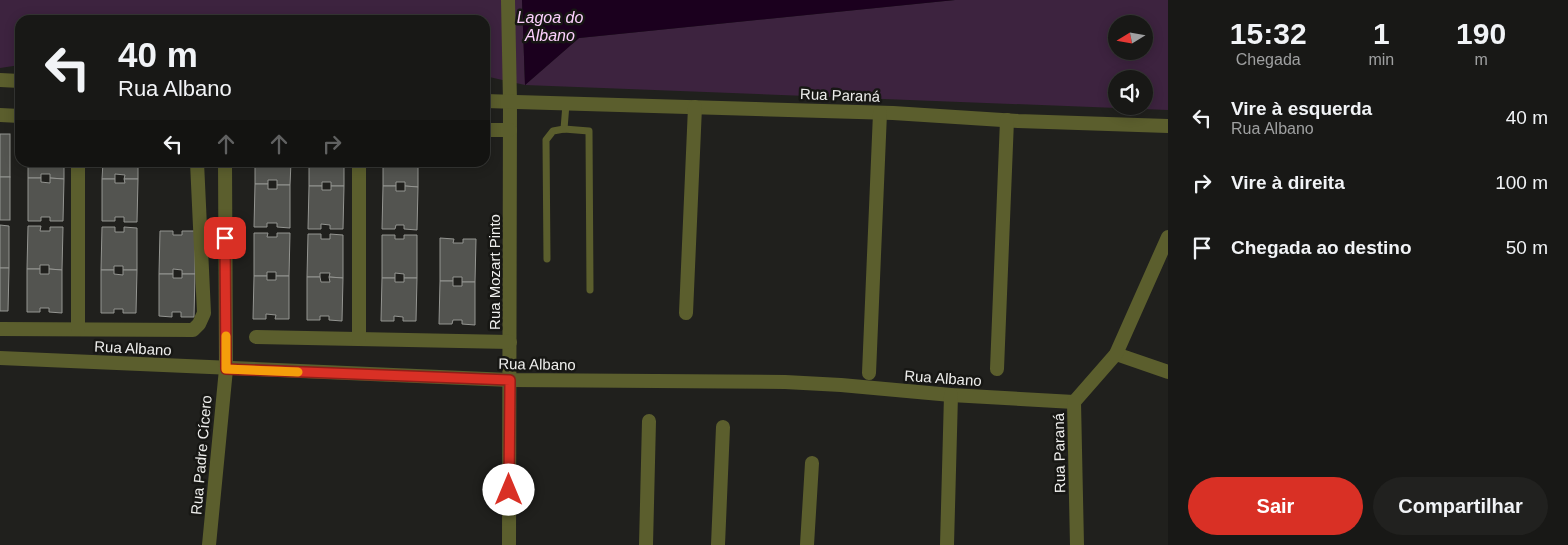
<!DOCTYPE html>
<html lang="pt">
<head>
<meta charset="utf-8">
<style>
  body { margin:0; font-family:Helvetica,sans-serif; background:#21211f; color:#f1f3f6; height:100vh; display:flex; flex-direction:column; font-size:19px; white-space:nowrap }
  * { box-sizing:border-box; margin:0 }
  p { font-size:16px; color:#9fa0a1 }
  .icon { flex:none; width:28px; height:28px; fill:none; stroke:currentColor; stroke-width:2; stroke-linecap:round; stroke-linejoin:round }
  .map { position:relative; flex:1; overflow:hidden }
  .sheet { display:flex; flex-direction:column; background:#181816; width:400px }
  .sheet>* { flex:none }
  .hud { position:absolute; left:15px; top:15px; width:475px; height:152px; border-radius:15px; box-shadow:0 2px 12px #0003,0 0 0 1px #363735; background:#181816; color:#f1f3f6; overflow:hidden }
  .needle { width:32px; rotate:259deg }
  .buttons { position:absolute; left:1108px; top:15px; display:grid; gap:10px }
  .buttons a { display:grid; place-items:center; width:45px; height:45px; border-radius:50%; background:#181816; box-shadow:0 2px 12px #0003,0 0 0 1px #363735; font-size:25px }
  .pin { position:absolute; display:grid; place-items:center; width:42px; height:42px; color:#fff; margin:-21px; border-radius:10px; box-shadow:0 2px 8px #0006 }
  .me { position:absolute; width:55px; margin:-28px; rotate:0deg; stroke-linejoin:round; filter:drop-shadow(0 0 4px #0008) }
  .turn { display:flex; align-items:center; gap:18px; height:105px; padding:0 20px; font-size:22px }
  .turn .icon { width:65px; height:65px; stroke-width:2.5 }
  .turn b { display:block; font-size:35px; line-height:42px }
  .lanes { display:flex; align-items:center; height:48px; padding:0 20px; background:#0003; justify-content:center; gap:25px; direction:ltr }
  .lanes .off { opacity:.35 }
  .eta { display:flex; justify-content:space-evenly; align-items:center; height:85px; text-align:center }
  .eta b { font-size:30px; font-weight:600; line-height:35px }
  .cta { display:flex; gap:10px; margin-top:auto; padding:10px 20px }
  .cta a { flex:1; height:58px; border-radius:30px; background:#d93025; color:#fff; font-size:20px; font-weight:600; line-height:58px; text-align:center }
  .cta a+a { background:#21211f; color:#f1f3f6 }
  ul { padding:0; list-style:none }
  li { display:flex; align-items:center; gap:15px; height:65px; padding:0 20px }
  li div { flex:1 }
  li b { display:block; font-size:19px }
  li em { font-style:normal }
  main { display:flex; flex:1; min-height:0 }
  .map>svg:first-child { display:block }
  .green { fill:#3d233f; fill-rule:evenodd }
  .water { fill:#1b001e }
  .building { fill:#535450; stroke:#949591 }
  .lines { fill:none; stroke-linecap:round; stroke-linejoin:round }
  .service { stroke:#5b5e2d; stroke-width:7 }
  .minor { stroke:#5b5e2d; stroke-width:14 }
  .route-casing { stroke:#8d1f18; stroke-width:12 }
  .route { stroke:#d93025; stroke-width:9 }
  .slow { stroke:#f59e0b; stroke-width:9 }
  .labels { text-anchor:middle; dominant-baseline:central; stroke-width:5; stroke-linejoin:round; paint-order:stroke }
  .street-label { font-size:15px; fill:#eeeeec; stroke:#171714 }
  .water-label { font-size:16px; font-style:italic; fill:#fcd0fd; stroke:#171714 }
</style>
</head>
<body>
<main>
<div class="map">
<svg width="1168" height="545" viewBox="0 0 1168 545">
  <rect width="100%" height="100%" fill="#20201d"/>
  <path class="green" d="M 0,0 L 522,0 L 525,85 L 579,38 L 955,0 L 1168,0 L 1168,110 L 525,85 L 485,76 L 485,20 L 282,20 L 272,18 L 201,18 L 197,20 L 20,20 L 20,65 L 0,68 ZM 1116,24 L 1144,24 L 1144,51 L 1116,51 ZM 1116,79 L 1144,79 L 1144,106 L 1116,106 Z"/>
  <path class="water" d="M 522,0 L 955,0 L 579,38 L 525,85 Z"/>
  <g class="building">
    <rect x="0" y="134" width="10" height="43"/>
    <path d="M 28,162 L 64,162 L 64,179 L 50,178 L 50,174 L 41,174 L 41,178 L 28,178 Z"/>
    <path d="M 103,162 L 138,162 L 138,179 L 124,179 L 125,175 L 115,174 L 115,179 L 102,179 Z"/>
    <path d="M 255,162 L 291,162 L 290,185 L 277,185 L 277,180 L 268,180 L 268,184 L 255,184 Z"/>
    <path d="M 309,162 L 344,162 L 344,186 L 331,186 L 331,182 L 322,182 L 322,186 L 309,186 Z"/>
    <path d="M 383,162 L 418,162 L 418,187 L 405,186 L 405,182 L 396,182 L 396,186 L 383,186 Z"/>
    <rect x="0" y="177" width="10" height="43"/>
    <path d="M 28,178 L 41,178 L 41,182 L 50,183 L 50,178 L 64,179 L 63,221 L 50,221 L 50,217 L 41,217 L 41,221 L 28,221 Z"/>
    <path d="M 102,179 L 115,179 L 115,183 L 125,183 L 124,179 L 138,179 L 137,222 L 124,222 L 124,217 L 115,217 L 115,221 L 102,221 Z"/>
    <path d="M 255,184 L 268,184 L 268,189 L 277,189 L 277,185 L 290,185 L 290,228 L 277,227 L 277,223 L 267,223 L 267,227 L 254,227 Z"/>
    <path d="M 309,186 L 322,186 L 322,190 L 331,190 L 331,186 L 344,186 L 343,229 L 330,229 L 330,225 L 321,224 L 321,229 L 308,229 Z"/>
    <path d="M 383,186 L 396,186 L 396,191 L 405,191 L 405,186 L 418,187 L 417,230 L 404,229 L 404,225 L 396,225 L 395,229 L 382,229 Z"/>
    <path d="M 0,225 L 9,226 L 9,268 L 0,268 Z"/>
    <path d="M 28,226 L 41,226 L 40,231 L 50,231 L 50,227 L 63,227 L 62,270 L 49,269 L 49,265 L 40,265 L 40,269 L 27,269 Z"/>
    <path d="M 102,227 L 115,227 L 115,232 L 124,232 L 124,227 L 137,228 L 137,270 L 123,270 L 123,266 L 114,266 L 114,270 L 101,270 Z"/>
    <path d="M 160,231 L 173,231 L 173,235 L 182,235 L 182,231 L 195,231 L 195,274 L 182,274 L 182,270 L 173,269 L 173,274 L 159,274 Z"/>
    <path d="M 254,233 L 268,233 L 267,237 L 277,237 L 277,233 L 290,233 L 289,276 L 276,276 L 276,272 L 267,272 L 267,276 L 254,276 Z"/>
    <path d="M 308,234 L 321,234 L 321,239 L 330,239 L 330,234 L 343,235 L 343,278 L 329,277 L 330,273 L 320,273 L 320,277 L 307,277 Z"/>
    <path d="M 382,235 L 395,235 L 395,239 L 404,239 L 404,235 L 417,235 L 417,278 L 404,278 L 404,274 L 395,273 L 395,278 L 382,278 Z"/>
    <path d="M 440,238 L 454,239 L 453,243 L 463,243 L 463,239 L 476,239 L 475,282 L 462,282 L 462,277 L 453,277 L 453,281 L 440,281 Z"/>
    <path d="M 0,268 L 9,268 L 8,311 L 0,311 Z"/>
    <path d="M 27,269 L 40,269 L 40,274 L 49,274 L 49,269 L 62,270 L 62,313 L 49,312 L 49,308 L 40,308 L 40,312 L 27,312 Z"/>
    <path d="M 101,270 L 114,270 L 114,274 L 123,275 L 123,270 L 137,270 L 136,313 L 123,313 L 123,309 L 114,309 L 114,313 L 101,313 Z"/>
    <path d="M 159,274 L 173,274 L 173,278 L 182,278 L 182,274 L 195,274 L 194,317 L 181,317 L 181,312 L 172,312 L 172,317 L 159,316 Z"/>
    <path d="M 254,276 L 267,276 L 267,280 L 276,280 L 276,276 L 289,276 L 289,319 L 275,319 L 276,315 L 266,314 L 266,319 L 253,319 Z"/>
    <path d="M 307,277 L 320,277 L 321,282 L 330,282 L 329,277 L 343,278 L 342,321 L 329,320 L 329,316 L 320,316 L 320,320 L 307,320 Z"/>
    <path d="M 382,278 L 395,278 L 395,282 L 404,282 L 404,278 L 417,278 L 416,321 L 403,321 L 403,317 L 394,316 L 394,321 L 381,321 Z"/>
    <path d="M 440,281 L 453,281 L 453,286 L 462,286 L 462,282 L 475,282 L 475,325 L 462,324 L 462,320 L 453,320 L 452,324 L 439,324 Z"/>
  </g>
  <g class="lines">
    <g class="service">
      <path d="M 564,129 L 566,104"/>
      <path d="M 547,259 L 546,140 L 553,131 L 564,129 L 589,131 L 590,290"/>
    </g>
    <g class="minor">
      <path d="M 508,0 L 510,102 L 509,545"/>
      <path d="M 0,80 L 20,81"/>
      <path d="M 485,101 L 893,113 L 1018,121 L 1168,126"/>
      <path d="M 0,115 L 20,116"/>
      <path d="M 485,130 L 510,130"/>
      <path d="M 686,313 L 695,107"/>
      <path d="M 0,329 L 193,330 L 199,324 L 204,313 L 197,162"/>
      <path d="M 78,329 L 78,162"/>
      <path d="M 256,337 L 510,342"/>
      <path d="M 359,339 L 359,162"/>
      <path d="M 1116,354 L 1168,372"/>
      <path d="M 0,358 L 510,380 L 785,382 L 841,385 L 951,395 L 1074,402"/>
      <path d="M 997,369 L 1007,120"/>
      <path d="M 869,373 L 880,113"/>
      <path d="M 209,545 L 226,369 L 225,162"/>
      <path d="M 646,545 L 649,421"/>
      <path d="M 718,545 L 723,427"/>
      <path d="M 807,545 L 812,463"/>
      <path d="M 947,545 L 951,395"/>
      <path d="M 1077,545 L 1074,402 L 1116,354 L 1168,237"/>
    </g>
  </g>
  <g class="lines">
    <defs>
      <path id="route" d="M 225,238 L 226,369 L 510,380 L 509,490"/>
    </defs>
    <use href="#route" class="route-casing"/>
    <use href="#route" class="route"/>
    <path class="slow" d="M 226,336 L 226,369 L 298,372"/>
  </g>
  <g class="labels">
    <g class="street-label">
      <text transform="translate(840 95) rotate(2)">Rua Paraná</text>
      <text transform="translate(494 272) rotate(-90)">Rua Mozart Pinto</text>
      <text transform="translate(133 348) rotate(3)">Rua Albano</text>
      <text transform="translate(537 364) rotate(1)">Rua Albano</text>
      <text transform="translate(943 378) rotate(4)">Rua Albano</text>
      <text transform="translate(1059 453) rotate(-91)">Rua Paraná</text>
      <text transform="translate(201 455) rotate(-85)">Rua Padre Cícero</text>
    </g>
    <g class="water-label">
      <text x="550" y="17">Lagoa do<tspan x="550" dy="18">Albano</tspan></text>
    </g>
  </g>
</svg>
<div class="buttons">
<a><svg class="needle" viewBox="-14 -14 28 28"><path d="M0-13l5 13h-10z" fill="#e53935"/><path d="M0 13l5-13h-10z" fill="#9fa0a1"/></svg></a>
<a><svg class="icon" aria-label="sound" viewBox="0 0 24 24"><path d="M4 9h4l5-4v14l-5-4H4zM17 9q2 3 0 6"/></svg></a>
</div>
<div class="pin" style="left:225px;top:238px;background:#d93025"><svg class="icon" aria-label="arrive" viewBox="0 0 24 24"><path d="M6 21V4h12l-3 4 3 4H6"/></svg></div>
<svg class="me" style="left:509px;top:490px" viewBox="-20 -20 40 40"><circle r="19" fill="#fff"/><path d="M0-13L10 11 0 6-10 11z" fill="#d93025"/></svg>
<div class="hud">
<div class="turn"><svg class="icon" aria-label="left" viewBox="0 0 24 24"><path d="M17 20v-9H6M10 6l-5 5 5 5"/></svg><div><b>40 m</b>Rua Albano</div></div>
<div class="lanes"><svg class="icon" aria-label="left" viewBox="0 0 24 24"><path d="M17 20v-9H6M10 6l-5 5 5 5"/></svg><svg class="icon off" aria-label="ahead" viewBox="0 0 24 24"><path d="M12 20V5M6 11l6-6 6 6"/></svg><svg class="icon off" aria-label="ahead" viewBox="0 0 24 24"><path d="M12 20V5M6 11l6-6 6 6"/></svg><svg class="icon off" aria-label="right" viewBox="0 0 24 24"><path d="M7 20v-9h11M14 6l5 5-5 5"/></svg></div>
</div>
</div>
<section class="sheet">
<div class="eta">
<div><b>15:32</b><p>Chegada</p></div>
<div><b>1</b><p>min</p></div>
<div><b>190</b><p>m</p></div>
</div>
<ul>
<li><svg class="icon" aria-label="left" viewBox="0 0 24 24"><path d="M17 20v-9H6M10 6l-5 5 5 5"/></svg><div><b>Vire à esquerda</b><p>Rua Albano</p></div><em>40 m</em></li>
<li><svg class="icon" aria-label="right" viewBox="0 0 24 24"><path d="M7 20v-9h11M14 6l5 5-5 5"/></svg><div><b>Vire à direita</b></div><em>100 m</em></li>
<li><svg class="icon" aria-label="arrive" viewBox="0 0 24 24"><path d="M6 21V4h12l-3 4 3 4H6"/></svg><div><b>Chegada ao destino</b></div><em>50 m</em></li>
</ul>
<div class="cta"><a>Sair</a><a>Compartilhar</a></div>
</section>
</main>
</body>
</html>
